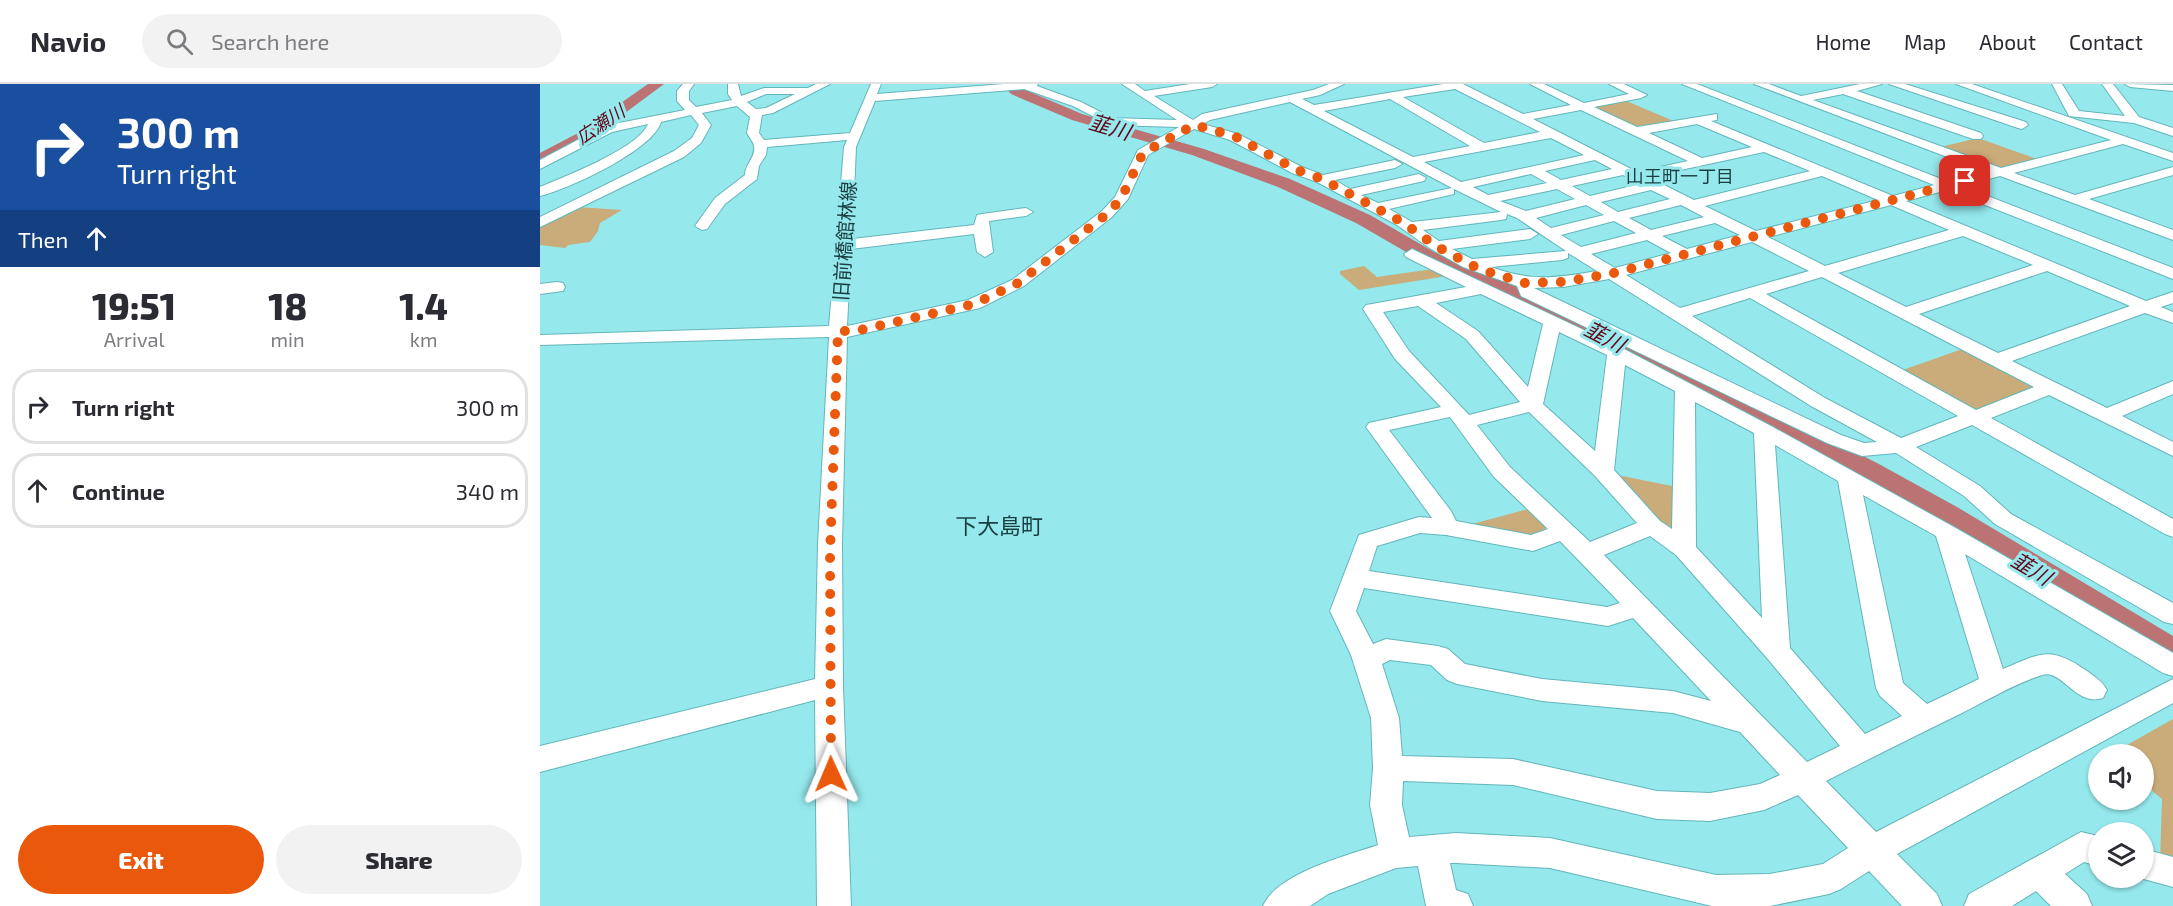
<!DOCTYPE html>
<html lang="en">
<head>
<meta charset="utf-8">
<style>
  body { margin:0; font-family:"Exo 2","Noto Sans JP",sans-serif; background:#f2f2f3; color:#2b2b33; height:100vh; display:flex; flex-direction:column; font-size:22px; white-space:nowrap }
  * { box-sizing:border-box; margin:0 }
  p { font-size:20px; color:#7c7c81 }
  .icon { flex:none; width:33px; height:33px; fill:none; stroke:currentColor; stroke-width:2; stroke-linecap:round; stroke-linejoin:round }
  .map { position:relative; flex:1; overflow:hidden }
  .drawer { display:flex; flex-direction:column; background:#fff; width:540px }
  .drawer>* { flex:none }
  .guide { background:#1a4fa0; color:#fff; overflow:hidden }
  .buttons { position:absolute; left:1548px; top:660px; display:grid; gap:12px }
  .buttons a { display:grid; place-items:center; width:66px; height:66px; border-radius:50%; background:#fff; box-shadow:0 2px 4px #0004; font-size:30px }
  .pin { position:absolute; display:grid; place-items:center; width:51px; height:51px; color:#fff; margin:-26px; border-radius:12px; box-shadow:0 3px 9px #0006 }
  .me { position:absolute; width:66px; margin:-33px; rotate:359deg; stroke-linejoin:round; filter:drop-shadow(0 0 4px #0008) }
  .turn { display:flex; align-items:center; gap:21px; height:126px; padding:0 18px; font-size:27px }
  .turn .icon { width:78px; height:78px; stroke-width:2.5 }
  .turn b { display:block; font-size:42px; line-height:51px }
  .then { display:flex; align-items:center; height:57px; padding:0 18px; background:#0003; gap:12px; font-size:22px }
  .eta { display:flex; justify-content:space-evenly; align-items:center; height:102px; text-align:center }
  .eta b { font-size:36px; font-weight:800; line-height:42px }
  .action { display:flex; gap:12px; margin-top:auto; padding:12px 18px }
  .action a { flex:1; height:69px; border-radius:36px; background:#ea580c; color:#fff; font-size:24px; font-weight:800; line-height:69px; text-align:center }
  .action a+a { background:#f2f2f3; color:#2b2b33 }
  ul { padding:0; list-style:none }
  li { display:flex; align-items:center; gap:18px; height:75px; margin:0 12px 9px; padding:0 6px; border:3px solid #e1e1e2; border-radius:24px }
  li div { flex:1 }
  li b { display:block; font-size:22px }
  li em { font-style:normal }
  header { display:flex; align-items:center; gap:36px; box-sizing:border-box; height:84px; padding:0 30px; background:#fff; border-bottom:2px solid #e1e1e2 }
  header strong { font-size:28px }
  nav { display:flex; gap:33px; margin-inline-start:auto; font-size:21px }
  .search { width:420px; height:54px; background:#f2f2f3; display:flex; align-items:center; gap:15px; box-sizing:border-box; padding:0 21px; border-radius:33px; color:#7c7c81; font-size:22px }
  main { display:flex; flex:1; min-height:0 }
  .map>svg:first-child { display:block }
  .green { fill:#caac7a }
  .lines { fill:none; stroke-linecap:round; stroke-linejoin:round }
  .river { fill:#bc7373; fill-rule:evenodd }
  .minor-casing { stroke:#63b6ba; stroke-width:2 }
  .minor { fill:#fff; fill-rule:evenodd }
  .route { stroke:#ea580c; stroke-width:10; stroke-dasharray:0 18 }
  .labels { text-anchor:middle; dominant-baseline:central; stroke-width:6; stroke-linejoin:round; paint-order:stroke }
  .far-water-label { font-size:18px; font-style:italic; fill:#620517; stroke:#95e8ec }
  .far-neighbourhood-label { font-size:18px; fill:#1b3e40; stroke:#95e8ec }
  .street-label { font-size:20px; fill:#1b3e40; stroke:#95e8ec }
  .water-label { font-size:21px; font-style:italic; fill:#620517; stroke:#95e8ec }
  .quarter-label { font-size:22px; fill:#1b3e40; stroke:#95e8ec }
</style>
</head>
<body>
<header>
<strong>Navio</strong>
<div class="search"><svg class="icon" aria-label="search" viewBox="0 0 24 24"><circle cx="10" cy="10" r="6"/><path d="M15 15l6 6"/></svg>Search here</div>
<nav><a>Home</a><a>Map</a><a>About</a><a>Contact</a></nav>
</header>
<main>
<section class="drawer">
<div class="guide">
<div class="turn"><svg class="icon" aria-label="right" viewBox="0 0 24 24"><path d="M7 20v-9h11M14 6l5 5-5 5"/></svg><div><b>300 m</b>Turn right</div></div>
<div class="then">Then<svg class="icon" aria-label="ahead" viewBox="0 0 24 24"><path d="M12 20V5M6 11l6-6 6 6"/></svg></div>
</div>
<div class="eta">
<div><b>19:51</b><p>Arrival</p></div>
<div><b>18</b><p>min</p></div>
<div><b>1.4</b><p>km</p></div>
</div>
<ul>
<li><svg class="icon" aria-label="right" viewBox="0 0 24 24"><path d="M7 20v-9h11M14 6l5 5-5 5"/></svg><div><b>Turn right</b></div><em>300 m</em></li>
<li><svg class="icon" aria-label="ahead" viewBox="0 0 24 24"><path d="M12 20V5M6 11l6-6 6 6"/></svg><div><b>Continue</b></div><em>340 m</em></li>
</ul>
<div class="action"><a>Exit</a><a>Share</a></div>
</section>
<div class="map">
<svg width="1633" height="822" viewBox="0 0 1633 822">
  <rect width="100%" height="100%" fill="#95e8ec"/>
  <g class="green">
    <path d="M 1084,16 L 1136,38 L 1101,45 L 1051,22 Z"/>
    <path d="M 1438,54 L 1497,75 L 1460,85 L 1400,63 Z"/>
    <path d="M 38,123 L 82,126 L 60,139 L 58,147 L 50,158 L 28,161 L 25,164 L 0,161 L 0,142 Z"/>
    <path d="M 824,182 L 837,193 L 893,185 L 907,192 L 819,206 L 800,190 L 800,187 Z"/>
    <path d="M 1425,264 L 1497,303 L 1436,326 L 1424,324 L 1360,287 Z"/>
    <path d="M 1077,391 L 1137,403 L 1139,446 L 1125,446 Z"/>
    <path d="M 988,425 L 1005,443 L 1005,448 L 993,451 L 925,442 Z"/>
    <path d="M 1633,635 L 1633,781 L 1620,777 L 1622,715 L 1604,700 L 1604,670 L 1571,670 Z"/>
  </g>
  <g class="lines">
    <g class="river">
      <path d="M 108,0 L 124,0 L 50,55 L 0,81 L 0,69 L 38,49 Z"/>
      <path d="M 462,0 L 477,0 L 481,4 L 542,30 L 664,65 L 750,95 L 830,131 L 894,168 L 1028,224 L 1337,379 L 1417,423 L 1633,552 L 1633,581 L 1621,577 L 1397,437 L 1317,391 L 1012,234 L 880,176 L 816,139 L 738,103 L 652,71 L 532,36 L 471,10 Z"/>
    </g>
    <defs>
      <g id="minor">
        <path d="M 143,0 L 154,0 L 149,7 L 149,16 L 156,23 L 192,16 L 188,10 L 188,0 L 198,0 L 201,12 L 224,4 L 268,4 L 276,0 L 290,0 L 233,29 L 222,31 L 219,49 L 224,56 L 310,49 L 331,0 L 341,0 L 337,10 L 464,0 L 498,0 L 497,2 L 541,18 L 572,34 L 637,36 L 582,0 L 595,0 L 605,7 L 650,0 L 677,0 L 672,3 L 614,12 L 653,36 L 662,30 L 773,6 L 789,0 L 804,0 L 780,11 L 762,15 L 774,21 L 903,0 L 923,0 L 983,30 L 1031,21 L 990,0 L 1004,0 L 1044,19 L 1089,10 L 1069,0 L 1084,0 L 1107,11 L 1101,14 L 1054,23 L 1097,43 L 1177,30 L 1177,36 L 1171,37 L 1353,112 L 1394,101 L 1142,0 L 1157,0 L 1409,98 L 1447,88 L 1214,0 L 1229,0 L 1261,12 L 1320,0 L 1342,0 L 1317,7 L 1441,49 L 1443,52 L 1441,55 L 1433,55 L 1303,10 L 1273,16 L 1461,84 L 1571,56 L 1416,0 L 1432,0 L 1633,69 L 1633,77 L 1583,60 L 1474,89 L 1535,111 L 1633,83 L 1633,91 L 1549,115 L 1633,146 L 1633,156 L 1460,92 L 1422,102 L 1633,184 L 1633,195 L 1407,106 L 1366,117 L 1606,217 L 1633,208 L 1633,219 L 1621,223 L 1633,228 L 1633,239 L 1605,229 L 1472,277 L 1567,324 L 1633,297 L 1633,310 L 1582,332 L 1633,358 L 1633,372 L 1509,311 L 1451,334 L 1633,435 L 1633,453 L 1625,450 L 1432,341 L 1376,363 L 1440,402 L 1471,430 L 1633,519 L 1633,540 L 1624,538 L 1455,440 L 1424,412 L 1356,369 L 1322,372 L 1287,359 L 981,212 L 977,202 L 923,183 L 891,165 L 857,141 L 777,98 L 752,89 L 690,56 L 654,45 L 608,71 L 588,115 L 572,133 L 484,202 L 440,224 L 307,253 L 302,460 L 303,602 L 311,822 L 277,822 L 275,616 L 0,688 L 0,662 L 275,595 L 278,460 L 289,253 L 0,261 L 0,251 L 289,242 L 304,63 L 307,56 L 227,63 L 226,71 L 219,82 L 217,95 L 185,120 L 167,145 L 162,146 L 155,142 L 175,114 L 205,91 C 205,80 216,73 214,62 C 214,59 209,53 207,49 L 210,33 L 197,22 L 162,29 L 171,41 L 161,59 L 144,73 L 0,143 L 0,133 L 134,67 L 152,54 L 159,41 L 151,31 L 121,38 C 113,66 29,105 0,112 L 0,103 C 24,93 99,64 108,40 L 72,48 L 0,85 L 0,76 L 64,42 L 145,26 L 137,17 L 137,7 ZM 484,5 L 533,22 L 570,41 L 639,43 L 598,66 L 575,113 L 562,127 L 472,196 L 428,216 L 307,242 L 311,165 L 434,150 L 437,168 L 445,173 L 453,168 L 449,137 L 486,132 L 493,128 L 486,124 L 442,130 L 437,131 L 434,141 L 312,155 L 316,63 L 335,17 ZM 915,5 L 1000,48 L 944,59 L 863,13 ZM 226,10 L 255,10 L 226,24 L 216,25 L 207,18 ZM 850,15 L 930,62 L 873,73 L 784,27 ZM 750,18 L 912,104 L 838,119 L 821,111 L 884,97 L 886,94 L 879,90 L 810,105 L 795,96 L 855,84 L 862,80 L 855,76 L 783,91 L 762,83 L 698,50 L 663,40 L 670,36 ZM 1041,26 L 1148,77 L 1097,88 L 993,35 ZM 1157,40 L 1212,63 L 1162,74 L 1109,49 ZM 1011,54 L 1044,71 L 921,98 L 884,78 ZM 1224,68 L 1270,87 L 1154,116 L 1108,93 ZM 1055,76 L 1072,85 L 1021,96 L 1005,87 ZM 991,90 L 1007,99 L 948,111 L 933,103 ZM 1083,91 L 1100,100 L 1050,112 L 1032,102 ZM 1282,92 L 1338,116 L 1216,147 L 1165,122 ZM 914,105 L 961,128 L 872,138 L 849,125 L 914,110 ZM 1017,105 L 1035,115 L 986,127 L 960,117 ZM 1111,106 L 1130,115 L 1078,128 L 1061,118 ZM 1046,121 L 1064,131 L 1011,144 L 996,134 ZM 1141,121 L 1164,133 L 1111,146 L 1089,134 ZM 1351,121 L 1409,146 L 1285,182 L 1228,153 ZM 967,130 L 977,134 L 1026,167 L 932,175 L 912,165 L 990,155 L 998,150 L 990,145 L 899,157 L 883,146 L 961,136 L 966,135 ZM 1074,137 L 1096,149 L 1041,163 L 1021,151 ZM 1175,139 L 1200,151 L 1147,165 L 1122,152 ZM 1423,152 L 1493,181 L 1366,223 L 1298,189 ZM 1107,156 L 1131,169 L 1075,184 L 1051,170 ZM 1212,158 L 1269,187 L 1140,224 L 1086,191 ZM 1028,169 L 1057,187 C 1016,194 991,198 951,183 L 1022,176 L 1028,174 ZM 1507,187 L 1590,222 L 1458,269 L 1379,230 ZM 1282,193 L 1494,303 L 1436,326 L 1226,210 ZM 1069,195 L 1271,322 L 1337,358 L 1324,359 L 1301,351 L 994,204 L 1023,203 ZM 1210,214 L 1418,332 L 1361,354 L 1285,314 L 1152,232 Z"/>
        <path d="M 1349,0 L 1365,0 L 1486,38 L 1488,41 L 1482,45 L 1478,44 Z"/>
        <path d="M 1512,0 L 1522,0 L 1539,27 L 1585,32 L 1562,0 L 1573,0 L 1599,33 L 1633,44 L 1633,52 L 1594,39 L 1529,32 Z"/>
        <path d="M 1585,0 L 1633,1 L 1633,7 L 1590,3 Z"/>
        <path d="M 872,165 L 1084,265 L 1231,342 L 1414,443 L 1633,569 L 1633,592 L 1623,589 L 1425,470 L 1463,585 C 1501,569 1510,561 1547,587 C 1555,593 1562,597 1567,606 L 1563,614 C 1535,623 1523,585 1502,591 C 1474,600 1448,616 1422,629 C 1377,651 1331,674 1286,697 L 1336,748 L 1633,595 L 1633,619 L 1357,770 L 1397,810 L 1402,822 L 1362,822 L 1329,787 L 1301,805 L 1289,810 L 1230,822 L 1172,822 L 1010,784 L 916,779 L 910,779 L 916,806 L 928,810 L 933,822 L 886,822 L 878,782 L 856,784 L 788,810 L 770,822 L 723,822 C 737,789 806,772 838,761 L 830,721 L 833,684 L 831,634 L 811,571 L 790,527 L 819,451 L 879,433 L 892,434 L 826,343 L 829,339 L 901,323 L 855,275 L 823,225 L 826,221 L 832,220 L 926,203 L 866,173 L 864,170 ZM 941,210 L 1003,240 L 988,303 L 938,247 L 896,219 ZM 878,222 L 926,255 L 980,318 L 929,331 L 869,267 L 843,228 ZM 1019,248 L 1067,271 L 1055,367 L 1003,320 ZM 1085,281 L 1135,307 L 1132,445 L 1120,437 L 1074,386 ZM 1155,318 L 1214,349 L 1222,534 L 1156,463 ZM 989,328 L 1055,392 L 1097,439 L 1050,458 L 970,383 L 937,341 ZM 910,333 L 954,393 L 1008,445 L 991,451 L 916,437 L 911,427 L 849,346 ZM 1235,361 L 1298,397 L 1336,604 L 1340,612 L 1362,632 L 1325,650 L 1250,564 ZM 1323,411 L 1396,452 L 1439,595 L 1387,620 L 1363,599 ZM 880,449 L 906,451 L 993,467 L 1020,457 L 1080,519 L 1067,523 L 829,487 L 837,462 ZM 1110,452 L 1136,471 L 1227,574 L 1300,662 L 1267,678 L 1064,471 ZM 824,504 L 1068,542 L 1093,534 L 1171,617 L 1133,607 L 1002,595 L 925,580 L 908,565 L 898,562 L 846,555 L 833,560 L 816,527 ZM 850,576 L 891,581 L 907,596 L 917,600 L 1002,617 L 1133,629 L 1200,648 L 1240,691 L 1220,700 L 1170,709 L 1117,707 L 973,675 L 862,672 L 859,634 L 842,580 ZM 863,697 L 973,701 L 1117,735 L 1170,737 L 1224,726 L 1258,711 L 1308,764 L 1283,780 L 1230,790 L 1176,791 L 1010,754 L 916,749 L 869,753 L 862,721 Z"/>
        <path d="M 17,198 L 23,199 L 25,203 L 23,207 L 0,210 L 0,200 Z"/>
        <path d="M 1541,748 L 1558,752 L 1558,782 L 1544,778 L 1525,790 L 1547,810 L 1552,822 L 1511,822 L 1496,807 L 1472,822 L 1424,822 L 1429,810 Z"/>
        <path d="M 1604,765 L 1633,773 L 1633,803 L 1600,794 L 1604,794 Z"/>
      </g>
    </defs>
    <use href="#minor" class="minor-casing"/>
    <use href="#minor" class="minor"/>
  </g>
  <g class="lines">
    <path class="route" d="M 291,690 L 290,470 L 298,247 L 316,247 L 434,220 L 478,199 L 567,130 L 581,115 L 603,69 L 654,41 L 694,52 L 757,86 L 782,95 L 862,138 L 896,162 L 939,185 L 985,199 L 1023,198 L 1074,189 L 1425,97"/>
  </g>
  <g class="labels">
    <g class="far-water-label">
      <text transform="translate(60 40) rotate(-34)">広瀬川</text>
    </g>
    <g class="far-neighbourhood-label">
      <text x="1140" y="92">山王町一丁目</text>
    </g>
    <g class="street-label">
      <text transform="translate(304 157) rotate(-86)">旧前橋館林線</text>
    </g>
    <g class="water-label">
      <text transform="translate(570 42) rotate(16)">韮川</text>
      <text transform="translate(1065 252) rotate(27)">韮川</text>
      <text transform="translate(1492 484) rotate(31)">韮川</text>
    </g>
    <g class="quarter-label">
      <text x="459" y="441">下大島町</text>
    </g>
  </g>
</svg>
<div class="buttons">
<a><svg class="icon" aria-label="sound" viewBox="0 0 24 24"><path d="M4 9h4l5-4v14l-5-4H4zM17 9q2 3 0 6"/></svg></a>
<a><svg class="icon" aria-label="layers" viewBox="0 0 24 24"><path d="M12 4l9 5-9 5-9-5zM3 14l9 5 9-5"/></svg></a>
</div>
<div class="pin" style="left:1425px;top:97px;background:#d93025"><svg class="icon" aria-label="arrive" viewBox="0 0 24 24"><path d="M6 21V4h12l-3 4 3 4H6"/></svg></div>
<svg class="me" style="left:291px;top:690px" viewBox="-20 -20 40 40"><path d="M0-17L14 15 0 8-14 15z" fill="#ea580c" stroke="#fff" stroke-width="4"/></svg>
</div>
</main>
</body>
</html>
